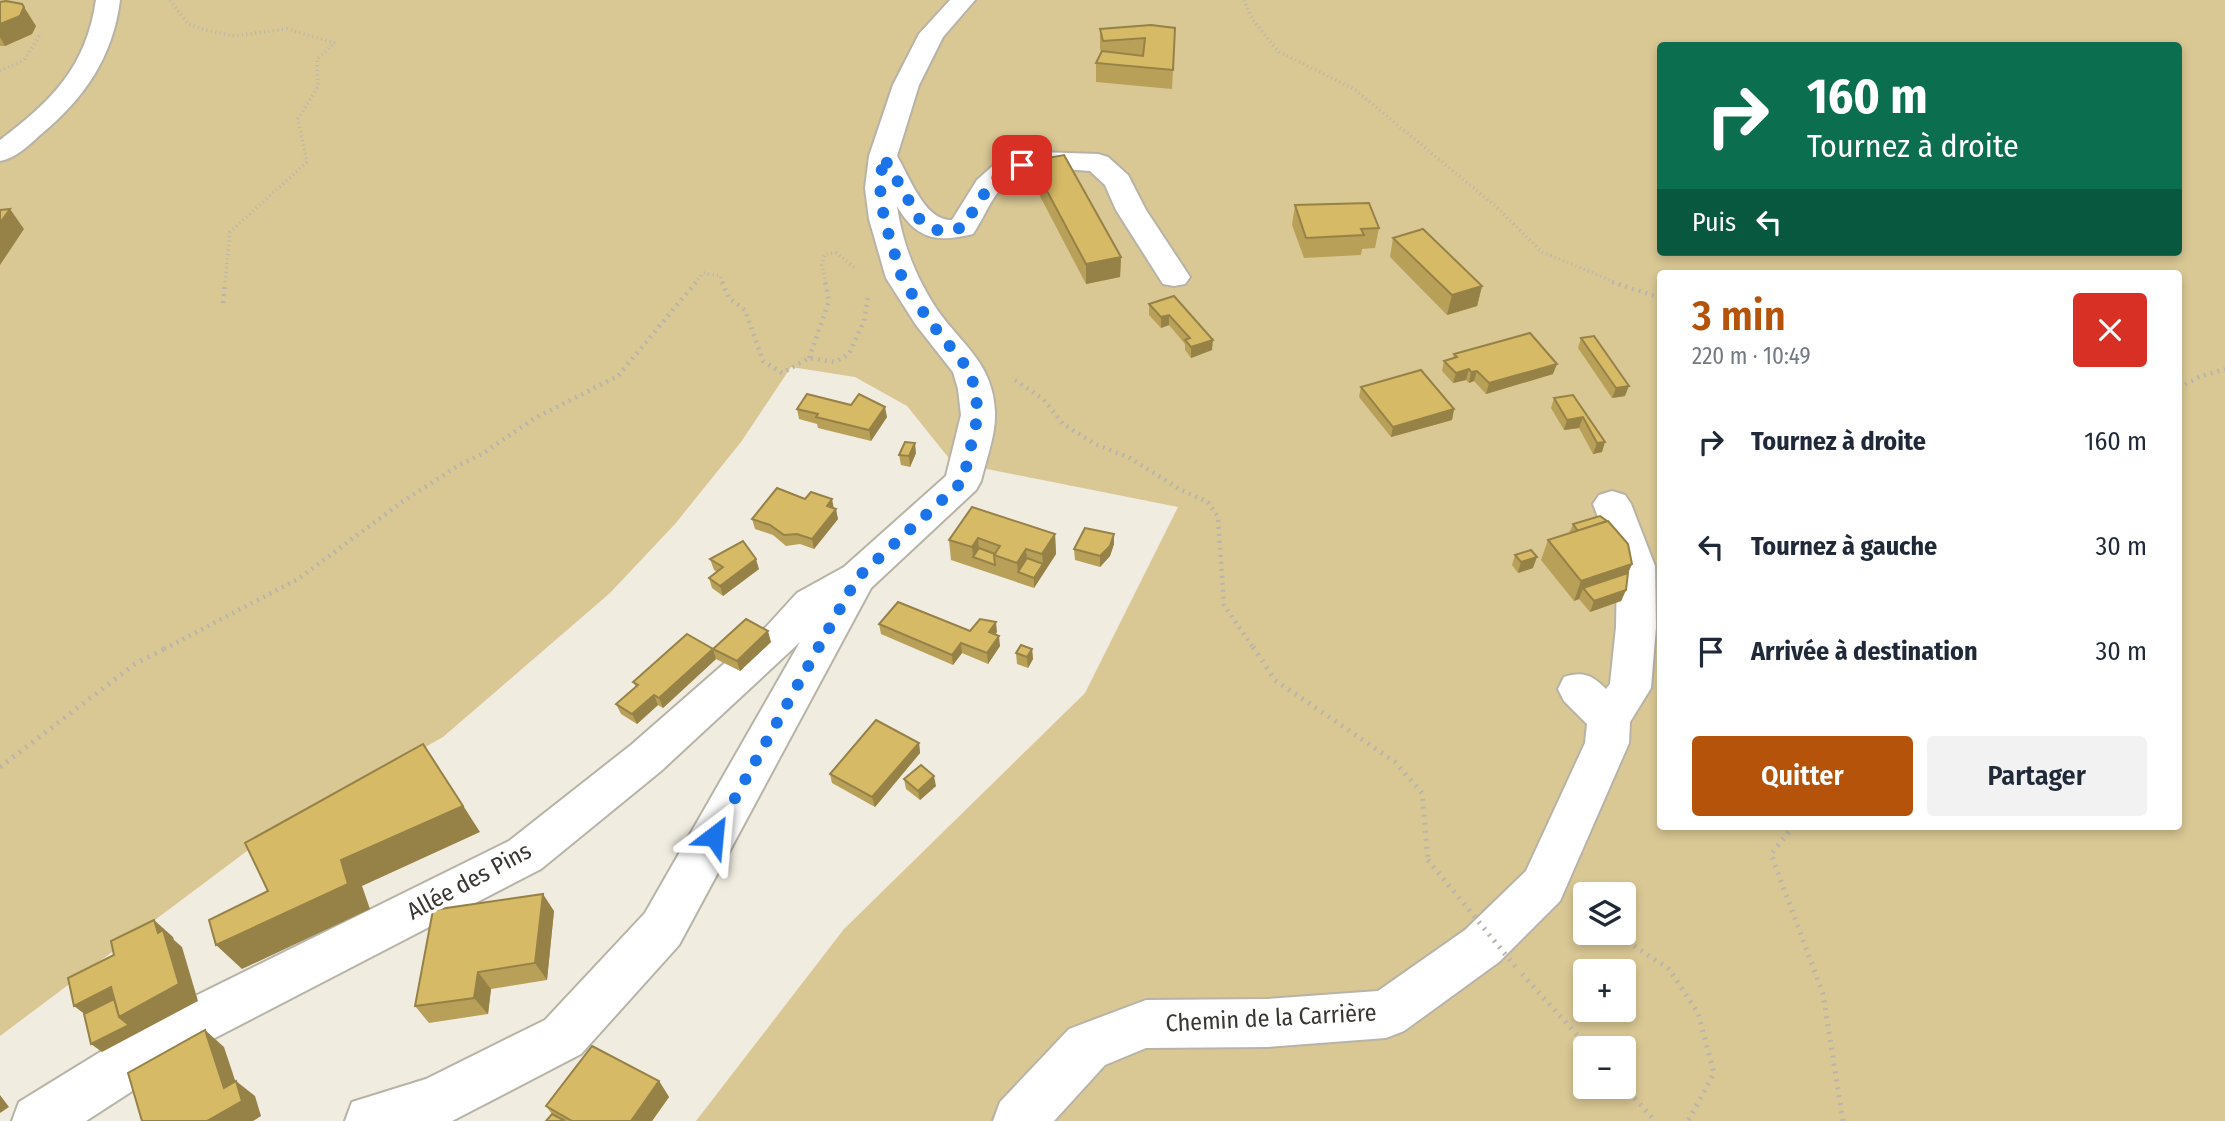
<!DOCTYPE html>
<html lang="fr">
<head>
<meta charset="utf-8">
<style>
  body { margin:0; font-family:"Fira Sans Condensed",sans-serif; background:#f2f2f3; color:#1f2937; height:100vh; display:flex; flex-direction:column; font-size:26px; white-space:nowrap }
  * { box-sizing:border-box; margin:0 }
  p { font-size:23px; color:#747a83 }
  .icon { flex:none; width:38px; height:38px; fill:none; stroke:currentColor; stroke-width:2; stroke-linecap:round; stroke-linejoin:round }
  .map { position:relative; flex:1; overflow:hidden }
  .drawer { position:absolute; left:1657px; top:270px; width:525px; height:560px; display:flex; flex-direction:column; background:#fff; border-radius:7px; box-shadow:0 4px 10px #0003 }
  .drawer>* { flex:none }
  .top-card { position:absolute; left:1657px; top:42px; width:525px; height:214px; border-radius:7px; box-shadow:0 4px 10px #0003; background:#0b6e4f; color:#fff; overflow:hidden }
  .controls { position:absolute; left:1573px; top:882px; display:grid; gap:14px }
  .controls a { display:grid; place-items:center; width:63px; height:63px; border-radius:7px; background:#fff; box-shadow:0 4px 10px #0003; font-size:35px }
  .pin { position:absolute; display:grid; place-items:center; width:60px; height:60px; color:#fff; margin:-30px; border-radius:14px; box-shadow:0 4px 10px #0006 }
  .me { position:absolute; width:77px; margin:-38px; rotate:29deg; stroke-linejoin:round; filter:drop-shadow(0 0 5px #0008) }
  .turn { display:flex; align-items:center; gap:24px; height:147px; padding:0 35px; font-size:32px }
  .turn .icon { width:91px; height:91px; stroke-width:2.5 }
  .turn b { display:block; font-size:49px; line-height:60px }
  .then { display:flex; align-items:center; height:66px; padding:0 35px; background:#0003; gap:14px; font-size:26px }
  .round { display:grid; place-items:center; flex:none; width:74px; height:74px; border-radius:7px; background:#f2f2f3 }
  .overview { display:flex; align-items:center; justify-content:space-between; height:119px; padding:0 35px }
  h1 { font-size:42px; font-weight:600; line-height:52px; color:#b45309 }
  .action { display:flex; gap:14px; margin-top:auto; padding:14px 35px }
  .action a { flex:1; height:80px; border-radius:7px; background:#b45309; color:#fff; font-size:28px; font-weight:600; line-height:80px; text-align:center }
  .action a+a { background:#f2f2f3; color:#1f2937 }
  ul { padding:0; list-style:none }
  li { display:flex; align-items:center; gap:21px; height:105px; padding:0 35px }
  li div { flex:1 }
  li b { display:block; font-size:26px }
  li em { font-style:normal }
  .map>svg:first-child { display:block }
  .green { fill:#d9c794; fill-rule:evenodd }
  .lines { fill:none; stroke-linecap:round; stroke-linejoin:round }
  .minor-casing { stroke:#b7b3a6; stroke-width:4 }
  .path-far2 { stroke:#b9b5ab; stroke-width:3.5; stroke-dasharray:1 3.5; stroke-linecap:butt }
  .path-far1 { stroke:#b9b5ab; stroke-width:4.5; stroke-dasharray:2 5; stroke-linecap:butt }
  .path { stroke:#b9b5ab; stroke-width:5; stroke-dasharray:2 6; stroke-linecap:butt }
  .minor { fill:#fff; fill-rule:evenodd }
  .path-bridge { stroke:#b9b5ab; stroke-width:5; stroke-dasharray:2 6; stroke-linecap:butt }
  .wall { fill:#b9a058 }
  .shaded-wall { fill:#968247 }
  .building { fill:#d7ba66; stroke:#968247; stroke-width:2 }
  .route { stroke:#1a73e8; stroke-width:12; stroke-dasharray:0 21.6 }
  .labels { text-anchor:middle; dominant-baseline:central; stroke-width:7; stroke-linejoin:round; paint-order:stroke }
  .near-street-label { font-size:24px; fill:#393733; stroke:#fff }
</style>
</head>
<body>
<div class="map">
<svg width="2225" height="1121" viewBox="0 0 2225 1121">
  <rect width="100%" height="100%" fill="#f1ece0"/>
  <path class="green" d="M 0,0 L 2225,0 L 2225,1121 L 696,1121 L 844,929 L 1085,693 L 1178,507 L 952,462 L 907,406 L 855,377 L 791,367 L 741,442 L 675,524 L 610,593 L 443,737 L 263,839 L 0,1036 ZM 1661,46 L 2179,46 L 2179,252 L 1661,252 ZM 1661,273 L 2179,273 L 2179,826 L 1661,826 ZM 1586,894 L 1624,894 L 1624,933 L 1586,933 ZM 1586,971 L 1624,971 L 1624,1010 L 1586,1010 ZM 1586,1048 L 1624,1048 L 1624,1087 L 1586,1087 Z"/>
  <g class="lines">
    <defs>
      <g id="minor">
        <path d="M 96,0 L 120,0 C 113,57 84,99 40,135 C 28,146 16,158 0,161 L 0,140 C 52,101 86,67 96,0 Z"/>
        <path d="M 950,0 L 975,0 L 943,37 L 919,85 L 897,156 C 909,176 925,222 952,220 L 977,180 L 997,162 L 1040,152 L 1098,154 L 1108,157 L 1128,175 L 1146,210 L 1190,277 L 1185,284 L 1174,286 L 1163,284 L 1116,210 L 1105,185 L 1090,171 C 1057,169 1020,162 998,192 C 988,205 982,221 973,234 C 936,243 916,239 897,206 C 902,243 917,280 938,311 C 964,347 993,364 995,412 C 996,434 986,460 981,481 L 976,490 L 871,588 L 679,945 L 581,1054 L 452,1121 L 345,1121 L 352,1102 L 426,1079 L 545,1020 L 645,913 L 800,642 L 661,771 L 541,869 L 211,1040 L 86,1121 L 12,1121 L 19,1102 L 175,1006 L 509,841 L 631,745 L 766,627 L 797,593 L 844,567 L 946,476 L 961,415 L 958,389 L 953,372 L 916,325 L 886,278 L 869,219 L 865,188 L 869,156 L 893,85 L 919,34 Z"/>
        <path d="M 1612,491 L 1625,495 L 1631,504 L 1655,566 L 1656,627 L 1651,688 L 1630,722 L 1629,743 L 1560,901 L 1499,962 L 1404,1031 L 1386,1038 L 1268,1047 L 1146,1048 L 1105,1065 L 1054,1121 L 993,1121 L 1000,1102 L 1069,1029 L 1146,1000 L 1268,999 L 1378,991 L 1465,930 L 1526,871 L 1585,743 L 1587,724 L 1564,701 L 1558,689 L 1564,677 C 1583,671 1592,675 1606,689 L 1610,684 L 1616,627 L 1617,566 L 1593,504 L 1599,495 Z"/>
      </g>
    </defs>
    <use href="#minor" class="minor-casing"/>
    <g class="path-far2">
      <path d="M 170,0 L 188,24 L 209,31 L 234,36 L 287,29 L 335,43 L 317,59 L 318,87 L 298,119 L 307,162 L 230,232 L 225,283"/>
      <path d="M 1244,0 L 1252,19 L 1279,52 L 1354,89 L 1494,205 L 1542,252 L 1617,283"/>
      <path d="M 0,71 L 24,60 L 41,33"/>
      <path d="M 695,283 L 703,273 L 720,276 L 723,283"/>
      <path d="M 826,283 L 822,265 L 825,254 L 836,253 L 856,269"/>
    </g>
    <g class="path-far1">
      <path d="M 722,282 L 729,298 L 745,310 L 763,361 L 782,373 L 809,358 L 835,362 L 849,354 L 864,321 L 868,297"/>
      <path d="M 1612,282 L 1661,298"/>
      <path d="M 223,303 L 225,282"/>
      <path d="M 809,358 L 829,301 L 825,282"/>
      <path d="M 1015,380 L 1043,399 L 1063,424 L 1095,444 L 1130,458 L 1181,490 L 1208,502 L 1218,517 L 1224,605 L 1254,649"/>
      <path d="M 2179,388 L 2199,377 L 2225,369"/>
      <path d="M 164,649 L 298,579 L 402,502 L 459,465 L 482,454 L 535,418 L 618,376 L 696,282"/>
    </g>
    <g class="path">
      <path d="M 1253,647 L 1275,680 L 1395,762 L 1422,793 L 1428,860"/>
      <path d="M 0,767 L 135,664 L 168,647"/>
      <path d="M 1794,826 L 1771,854 L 1823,994 L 1843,1121"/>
      <path d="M 1614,933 L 1669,969 L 1698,1013 L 1714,1073 L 1688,1121"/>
      <path d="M 1522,974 L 1589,1048"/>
      <path d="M 1624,1086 L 1655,1121"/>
    </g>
    <use href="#minor" class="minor"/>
    <path class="path-bridge" d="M 1428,860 L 1519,971"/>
  </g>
  <g class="wall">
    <path d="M 0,2 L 36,26 L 32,34 L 5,46 L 0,46 Z"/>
    <path d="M 1175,28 L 1172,89 L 1096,82 L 1096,63 L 1101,52 L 1100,48 L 1100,29 Z"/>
    <path d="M 1031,161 L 1121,257 L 1120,277 L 1086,284 L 1032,181 Z"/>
    <path d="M 1295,205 L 1379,228 L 1375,248 L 1362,249 L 1361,255 L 1304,258 L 1292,225 Z"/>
    <path d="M 1393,238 L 1482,286 L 1477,306 L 1447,315 L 1390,257 Z"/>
    <path d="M 1174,296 L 1212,350 L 1191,358 L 1185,350 L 1185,344 L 1169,325 L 1161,328 L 1149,315 L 1149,304 Z"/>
    <path d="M 1581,338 L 1625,396 L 1612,398 L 1578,348 Z"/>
    <path d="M 1454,354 L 1553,374 L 1486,394 L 1474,381 L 1469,383 L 1466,380 L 1453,383 L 1442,371 L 1444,361 L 1453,358 Z"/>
    <path d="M 1361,387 L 1454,409 L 1452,420 L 1391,437 L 1359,397 Z"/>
    <path d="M 1573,395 L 1602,452 L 1593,454 L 1579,428 L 1564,430 L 1551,408 L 1554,398 Z"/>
    <path d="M 797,409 L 887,417 L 871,441 L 818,428 L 817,424 L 799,419 Z"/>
    <path d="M 916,453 L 910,467 L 901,465 L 899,455 Z"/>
    <path d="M 805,499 L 834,508 L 838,519 L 814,549 L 800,544 L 786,546 L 773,535 L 755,529 L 752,519 Z"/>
    <path d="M 1573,524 L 1632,564 L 1628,573 L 1626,590 L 1621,601 L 1590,612 L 1579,599 L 1574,601 L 1541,560 L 1548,540 L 1569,533 Z"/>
    <path d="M 1055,534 L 1056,554 L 1034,588 L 951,560 L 949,540 Z"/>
    <path d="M 1114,544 L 1110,556 L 1100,567 L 1075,560 L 1074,549 Z"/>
    <path d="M 1515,555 L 1533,568 L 1518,573 L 1512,565 Z"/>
    <path d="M 710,559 L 759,569 L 723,596 L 712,588 L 709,578 L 717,572 L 714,570 Z"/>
    <path d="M 879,624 L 970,631 L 997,632 L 995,634 L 1000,646 L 988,664 L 962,653 L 953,665 L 881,634 Z"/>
    <path d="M 771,642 L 740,671 L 716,659 L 663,708 L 658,705 L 637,724 L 621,714 L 616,704 L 636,687 L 633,682 L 713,649 Z"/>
    <path d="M 1032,649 L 1033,659 L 1028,668 L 1017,664 L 1016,653 Z"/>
    <path d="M 919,743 L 920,753 L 875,807 L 832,783 L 830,774 Z"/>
    <path d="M 904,779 L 936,786 L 920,800 L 906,789 Z"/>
    <path d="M 554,911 L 547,980 L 491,989 L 488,1014 L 429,1023 L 415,1006 Z"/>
    <path d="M 659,1081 L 669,1097 L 652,1121 L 546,1121 L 552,1114 L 546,1106 Z"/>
  </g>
  <g class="shaded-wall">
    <path d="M 24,7 L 36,26 L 32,34 L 5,46 L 0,37 L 0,24 Z"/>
    <path d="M 10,209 L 24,229 L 0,265 L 0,223 Z"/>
    <path d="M 1121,257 L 1120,277 L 1086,284 L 1086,264 Z"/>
    <path d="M 1482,286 L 1477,306 L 1447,315 L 1452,295 Z"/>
    <path d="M 1169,315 L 1169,325 L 1161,328 L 1161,317 Z"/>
    <path d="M 1213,340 L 1212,350 L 1191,358 L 1191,347 Z"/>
    <path d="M 1557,364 L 1553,374 L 1486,394 L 1489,383 Z"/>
    <path d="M 1469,369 L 1466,380 L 1453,383 L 1456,373 Z"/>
    <path d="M 1477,371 L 1474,381 L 1469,383 L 1471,372 Z"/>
    <path d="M 1629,386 L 1625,396 L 1612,398 L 1616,388 Z"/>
    <path d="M 885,407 L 887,417 L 871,441 L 869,430 Z"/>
    <path d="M 1454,409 L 1452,420 L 1391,437 L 1393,427 Z"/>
    <path d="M 1583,417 L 1579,428 L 1564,430 L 1567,420 Z"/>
    <path d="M 1605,442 L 1602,452 L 1593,454 L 1597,443 Z"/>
    <path d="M 915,443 L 916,453 L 910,467 L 909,456 Z"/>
    <path d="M 832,499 L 834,509 L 827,506 Z"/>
    <path d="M 836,509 L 838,519 L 814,549 L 812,539 Z"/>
    <path d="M 1055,534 L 1056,554 L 1034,588 L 1034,578 L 1043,564 L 1042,554 Z"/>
    <path d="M 1114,534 L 1114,544 L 1110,556 L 1100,567 L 1100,556 Z"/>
    <path d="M 978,538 L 980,558 L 973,557 L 972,547 Z"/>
    <path d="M 1026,549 L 1028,569 L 1018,572 L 1017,563 Z"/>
    <path d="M 1537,557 L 1533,568 L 1518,573 L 1521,562 Z"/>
    <path d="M 756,559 L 759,569 L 723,596 L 720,586 Z"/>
    <path d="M 1632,564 L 1623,584 L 1583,588 L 1579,599 L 1574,601 L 1581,581 Z"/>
    <path d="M 1626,590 L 1621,601 L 1590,612 L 1594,601 Z"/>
    <path d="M 996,622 L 997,632 L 990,642 L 989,632 Z"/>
    <path d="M 768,631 L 771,642 L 740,671 L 737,661 Z"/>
    <path d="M 999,636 L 1000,646 L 988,664 L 987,653 Z"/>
    <path d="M 961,643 L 962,653 L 953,665 L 952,655 Z"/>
    <path d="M 713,649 L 716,659 L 663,708 L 659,698 Z"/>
    <path d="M 1032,649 L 1033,659 L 1028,668 L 1027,657 Z"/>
    <path d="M 654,695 L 658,705 L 637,724 L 632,714 Z"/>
    <path d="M 919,743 L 920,753 L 875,807 L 872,797 Z"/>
    <path d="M 441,771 L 480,832 L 362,886 L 370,909 L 242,969 L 216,945 L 341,860 Z"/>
    <path d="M 934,776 L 936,786 L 920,800 L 918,791 Z"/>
    <path d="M 543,894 L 554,911 L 547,980 L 535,963 Z"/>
    <path d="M 154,920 L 173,937 L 174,940 L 182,947 L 198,1001 L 102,1052 L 91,1044 L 95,1022 L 74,1006 L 158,933 Z"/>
    <path d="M 478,972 L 491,989 L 488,1014 L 474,998 Z"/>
    <path d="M 205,1030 L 224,1047 L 236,1083 L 236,1081 L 255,1096 L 261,1116 L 253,1121 L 207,1121 L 224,1088 Z"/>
    <path d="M 659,1081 L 669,1097 L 652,1121 L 631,1121 Z"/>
    <path d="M 0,1095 L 9,1107 L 0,1113 Z"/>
  </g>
  <g class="building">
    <path d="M 6,1 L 22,4 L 24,7 L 20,16 L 0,24 L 0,2 Z"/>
    <path d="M 1151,25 L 1175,28 L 1173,70 L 1096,63 L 1102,51 L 1143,56 L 1145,38 L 1103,41 L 1100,29 Z"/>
    <path d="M 1064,155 L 1121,257 L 1086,264 L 1031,161 Z"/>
    <path d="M 1369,203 L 1379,228 L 1361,229 L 1364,235 L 1306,238 L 1295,205 Z"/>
    <path d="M 10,209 L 0,223 L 0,210 Z"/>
    <path d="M 1423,229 L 1482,286 L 1452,295 L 1393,238 Z"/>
    <path d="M 1174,296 L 1213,340 L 1191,347 L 1185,340 L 1190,338 L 1169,315 L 1161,317 L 1149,304 Z"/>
    <path d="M 1530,333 L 1557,364 L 1489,383 L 1477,371 L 1471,372 L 1469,369 L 1456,373 L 1444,361 L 1457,357 L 1454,354 Z"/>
    <path d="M 1594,336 L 1629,386 L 1616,388 L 1581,338 Z"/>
    <path d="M 1421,370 L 1454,409 L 1393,427 L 1361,387 Z"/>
    <path d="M 807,394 L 851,405 L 859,394 L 885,407 L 869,430 L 816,417 L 818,414 L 797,409 Z"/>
    <path d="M 1573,395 L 1605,442 L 1597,443 L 1583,417 L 1567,420 L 1554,398 Z"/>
    <path d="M 905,442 L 915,443 L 909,456 L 899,455 Z"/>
    <path d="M 777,488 L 805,499 L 811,492 L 832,499 L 827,506 L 836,509 L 812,539 L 797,534 L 784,535 L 770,525 L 752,519 Z"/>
    <path d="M 972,507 L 1055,534 L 1042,554 L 1026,549 L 1017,563 L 994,555 L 1000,546 L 978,538 L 972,547 L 949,540 Z"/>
    <path d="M 1600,516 L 1607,521 L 1578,531 L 1573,524 Z"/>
    <path d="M 1608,521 L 1628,544 L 1632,564 L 1581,581 L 1548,540 Z"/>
    <path d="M 1085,528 L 1114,534 L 1110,546 L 1100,556 L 1074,549 Z"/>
    <path d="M 743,541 L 756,559 L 720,586 L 709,578 L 723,567 L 710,559 Z"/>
    <path d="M 979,548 L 995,554 L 994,555 L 995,565 L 973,557 Z"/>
    <path d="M 1531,550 L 1537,557 L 1521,562 L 1515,555 Z"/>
    <path d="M 1027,558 L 1043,564 L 1034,578 L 1018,572 Z"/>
    <path d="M 1628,573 L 1626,590 L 1594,601 L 1583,588 Z"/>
    <path d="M 898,602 L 970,631 L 980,619 L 996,622 L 989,632 L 999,636 L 987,653 L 961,643 L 952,655 L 879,624 Z"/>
    <path d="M 746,619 L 768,631 L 737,661 L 713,649 Z"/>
    <path d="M 687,634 L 713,649 L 659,698 L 654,695 L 632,714 L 616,704 L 638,685 L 633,682 Z"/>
    <path d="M 1021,645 L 1032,649 L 1027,657 L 1016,653 Z"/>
    <path d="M 876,720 L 919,743 L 872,797 L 830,774 Z"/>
    <path d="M 423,744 L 463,806 L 341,860 L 348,884 L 216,945 L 209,920 L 268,891 L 245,843 Z"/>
    <path d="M 921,765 L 934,776 L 918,791 L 904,779 Z"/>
    <path d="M 543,894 L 535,963 L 478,972 L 474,998 L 415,1006 L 433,910 Z"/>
    <path d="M 154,920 L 158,933 L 163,930 L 179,984 L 119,1017 L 111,987 L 74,1006 L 68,978 L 114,955 L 111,941 Z"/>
    <path d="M 114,999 L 119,1017 L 129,1025 L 91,1044 L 84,1014 Z"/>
    <path d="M 205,1030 L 224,1088 L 236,1081 L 242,1101 L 207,1121 L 142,1121 L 128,1073 Z"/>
    <path d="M 592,1046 L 659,1081 L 631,1121 L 572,1121 L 546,1106 Z"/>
    <path d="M 552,1114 L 565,1121 L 546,1121 Z"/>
  </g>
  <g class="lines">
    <path class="route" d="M 714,836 L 857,578 L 963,481 L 978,415 L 975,389 L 969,370 L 927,318 L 902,278 L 884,219 L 880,188 L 883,156 L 920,220 L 937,230 L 962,228 L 990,185 L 1006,169 L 1022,165"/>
  </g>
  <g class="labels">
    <g class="near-street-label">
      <text transform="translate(469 881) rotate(-28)">Allée des Pins</text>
      <text transform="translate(1271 1018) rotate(-3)">Chemin de la Carrière</text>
    </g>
  </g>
</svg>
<div class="controls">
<a><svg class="icon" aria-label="layers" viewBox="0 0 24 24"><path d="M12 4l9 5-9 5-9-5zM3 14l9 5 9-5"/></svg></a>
<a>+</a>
<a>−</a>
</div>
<div class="pin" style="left:1022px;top:165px;background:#d93025"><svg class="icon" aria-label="arrive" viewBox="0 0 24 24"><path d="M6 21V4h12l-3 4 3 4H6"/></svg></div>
<svg class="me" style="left:714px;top:836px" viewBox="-20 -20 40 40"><path d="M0-17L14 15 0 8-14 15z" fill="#1a73e8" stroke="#fff" stroke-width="4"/></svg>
<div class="top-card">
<div class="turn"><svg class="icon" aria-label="right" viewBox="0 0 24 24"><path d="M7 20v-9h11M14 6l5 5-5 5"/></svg><div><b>160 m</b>Tournez à droite</div></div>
<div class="then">Puis<svg class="icon" aria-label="left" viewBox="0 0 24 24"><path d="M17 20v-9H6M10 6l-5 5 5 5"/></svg></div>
</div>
<section class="drawer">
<div class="overview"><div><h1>3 min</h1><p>220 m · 10:49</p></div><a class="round" style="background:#d93025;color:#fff"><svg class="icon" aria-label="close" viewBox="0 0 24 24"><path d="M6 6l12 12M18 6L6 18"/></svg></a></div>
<ul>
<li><svg class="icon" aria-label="right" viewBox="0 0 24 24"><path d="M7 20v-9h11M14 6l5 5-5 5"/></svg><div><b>Tournez à droite</b></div><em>160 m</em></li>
<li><svg class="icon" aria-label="left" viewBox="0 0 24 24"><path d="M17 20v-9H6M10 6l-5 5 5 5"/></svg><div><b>Tournez à gauche</b></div><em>30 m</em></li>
<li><svg class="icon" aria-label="arrive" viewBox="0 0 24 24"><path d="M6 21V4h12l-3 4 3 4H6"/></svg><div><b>Arrivée à destination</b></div><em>30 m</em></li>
</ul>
<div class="action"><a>Quitter</a><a>Partager</a></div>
</section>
</div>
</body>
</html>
